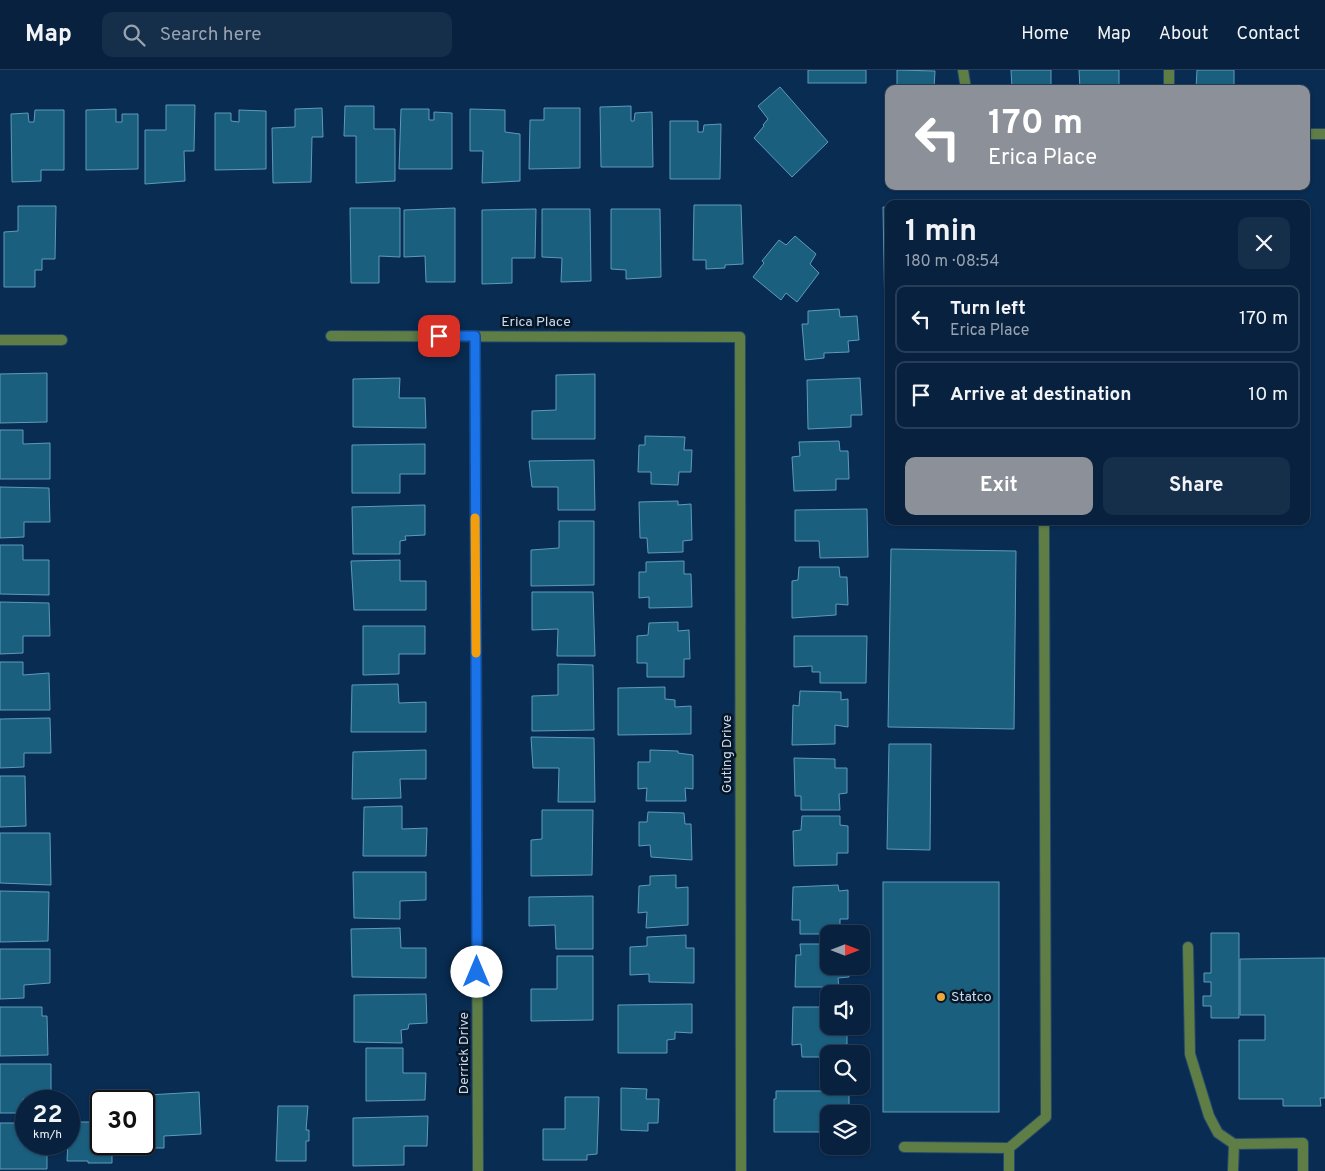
<!DOCTYPE html>
<html lang="en">
<head>
<meta charset="utf-8">
<style>
  body { margin:0; font-family:Overpass,sans-serif; background:#152e49; color:#f1f3f6; height:100vh; display:flex; flex-direction:column; font-size:19px; white-space:nowrap }
  * { box-sizing:border-box; margin:0 }
  p { font-size:16px; color:#98a3b0 }
  .icon { flex:none; width:28px; height:28px; fill:none; stroke:currentColor; stroke-width:2; stroke-linecap:round; stroke-linejoin:round }
  .map { position:relative; flex:1; overflow:hidden }
  .side { position:absolute; left:885px; top:130px; width:425px; height:325px; display:flex; flex-direction:column; background:#07213e; border-radius:10px; box-shadow:0 1px 4px #0004,0 0 0 1px #283e58 }
  .side>* { flex:none }
  .top-card { position:absolute; left:885px; top:15px; width:425px; height:105px; border-radius:10px; box-shadow:0 1px 4px #0004,0 0 0 1px #283e58; background:#8c9099; color:#fff; overflow:hidden }
  .needle { width:32px; rotate:90deg }
  .controls { position:absolute; left:820px; top:855px; display:grid; gap:10px }
  .controls a { display:grid; place-items:center; width:50px; height:50px; border-radius:10px; background:#07213e; box-shadow:0 1px 4px #0004,0 0 0 1px #283e58; font-size:25px }
  .speed { position:absolute; left:15px; top:1020px; display:flex; gap:10px; font-size:25px; font-weight:700; text-align:center }
  .speed>* { display:grid; place-content:center; width:65px; height:65px; border-radius:50%; background:#07213e; box-shadow:0 1px 4px #0004,0 0 0 1px #283e58; line-height:1 }
  .speed small { font-size:12px; font-weight:400 }
  .speed .limit { border:2px solid #111; border-radius:8px; background:#fff; color:#111 }
  .pin { position:absolute; display:grid; place-items:center; width:42px; height:42px; color:#fff; margin:-21px; border-radius:10px; box-shadow:0 2px 8px #0006 }
  .me { position:absolute; width:55px; margin:-28px; rotate:0deg; stroke-linejoin:round; filter:drop-shadow(0 0 4px #0008) }
  .turn { display:flex; align-items:center; gap:18px; height:105px; padding:0 20px; font-size:22px }
  .turn .icon { width:65px; height:65px; stroke-width:2.5 }
  .turn b { display:block; font-size:35px; line-height:42px }
  .round { display:grid; place-items:center; flex:none; width:52px; height:52px; border-radius:10px; background:#152e49 }
  .headline { display:flex; align-items:center; justify-content:space-between; height:85px; padding:0 20px }
  h1 { font-size:30px; font-weight:700; line-height:38px }
  .button { display:flex; gap:10px; margin-top:auto; padding:10px 20px }
  .button a { flex:1; height:58px; border-radius:10px; background:#8c9099; color:#fff; font-size:20px; font-weight:700; line-height:58px; text-align:center }
  .button a+a { background:#152e49; color:#f1f3f6 }
  ul { padding:0; list-style:none }
  li { display:flex; align-items:center; gap:15px; height:68px; margin:0 10px 8px; padding:0 10px; border:2px solid #283e58; border-radius:10px }
  li div { flex:1 }
  li b { display:block; font-size:19px }
  li em { font-style:normal }
  header { display:flex; align-items:center; gap:30px; box-sizing:border-box; height:70px; padding:0 25px; background:#07213e; border-bottom:1px solid #283e58 }
  header strong { font-size:24px }
  nav { display:flex; gap:28px; margin-inline-start:auto; font-size:18px }
  .search { width:350px; height:45px; background:#152e49; display:flex; align-items:center; gap:12px; box-sizing:border-box; padding:0 18px; border-radius:10px; color:#98a3b0; font-size:19px }
  .map>svg:first-child { display:block }
  .building { fill:#1b5f7f; stroke:#5e9abb }
  .lines { fill:none; stroke-linecap:round; stroke-linejoin:round }
  .service-casing { stroke:#27486c; stroke-width:12 }
  .minor-casing { stroke:#27486c; stroke-width:12 }
  .service { stroke:#5e7e46; stroke-width:10 }
  .minor { stroke:#5e7e46; stroke-width:10 }
  .route-casing { stroke:#114b97; stroke-width:12 }
  .route { stroke:#1a73e8; stroke-width:9 }
  .slow { stroke:#f59e0b; stroke-width:9 }
  .poi-dot { fill:#eea73d; stroke:#071525; stroke-width:2 }
  .labels { text-anchor:middle; dominant-baseline:central; stroke-width:5; stroke-linejoin:round; paint-order:stroke }
  .street-label { font-size:14px; fill:#c7dbf3; stroke:#071525 }
  .poi-label { font-size:14px; fill:#c7dbf3; stroke:#071525; text-anchor:start }
</style>
</head>
<body>
<header>
<strong>Map</strong>
<div class="search"><svg class="icon" aria-label="search" viewBox="0 0 24 24"><circle cx="10" cy="10" r="6"/><path d="M15 15l6 6"/></svg>Search here</div>
<nav><a>Home</a><a>Map</a><a>About</a><a>Contact</a></nav>
</header>
<div class="map">
<svg width="1325" height="1101" viewBox="0 0 1325 1101">
  <rect width="100%" height="100%" fill="#092c52"/>
  <g class="building">
    <rect x="808" y="0" width="58" height="13"/>
    <path d="M 897,0 L 935,1 L 934,19 L 897,19 Z"/>
    <path d="M 1011,0 L 1051,0 L 1051,19 L 1012,19 Z"/>
    <path d="M 1079,0 L 1119,0 L 1119,19 L 1080,19 Z"/>
    <path d="M 1197,0 L 1234,0 L 1234,19 L 1196,19 Z"/>
    <path d="M 780,17 L 828,72 L 792,107 L 754,68 L 764,56 L 763,55 L 768,49 L 758,36 Z"/>
    <path d="M 166,35 L 195,35 L 194,81 L 184,81 L 185,111 L 145,114 L 145,60 L 166,60 Z"/>
    <path d="M 345,36 L 374,36 L 374,59 L 395,59 L 395,111 L 356,113 L 356,66 L 344,66 Z"/>
    <path d="M 631,36 L 631,51 L 634,51 L 635,43 L 652,42 L 653,97 L 601,97 L 600,37 Z"/>
    <path d="M 322,38 L 323,67 L 312,67 L 311,112 L 273,113 L 272,58 L 295,57 L 295,39 Z"/>
    <path d="M 544,38 L 580,38 L 580,98 L 529,99 L 530,50 L 544,50 Z"/>
    <path d="M 116,39 L 116,52 L 122,52 L 122,44 L 138,44 L 138,99 L 86,100 L 86,40 Z"/>
    <path d="M 401,39 L 429,39 L 429,50 L 434,50 L 434,42 L 452,43 L 452,99 L 399,99 Z"/>
    <path d="M 470,39 L 505,40 L 505,62 L 520,64 L 520,111 L 482,113 L 483,81 L 470,81 Z"/>
    <path d="M 35,40 L 64,40 L 64,100 L 41,100 L 41,111 L 12,112 L 11,44 L 28,43 L 29,52 L 34,52 Z"/>
    <path d="M 239,40 L 266,41 L 266,99 L 215,100 L 215,43 L 231,43 L 231,51 L 239,52 Z"/>
    <path d="M 670,51 L 698,51 L 698,62 L 703,62 L 704,55 L 721,54 L 720,109 L 670,109 Z"/>
    <path d="M 694,135 L 741,135 L 743,194 L 725,195 L 725,198 L 706,199 L 706,190 L 693,190 Z"/>
    <path d="M 18,136 L 56,136 L 55,189 L 42,189 L 42,200 L 35,200 L 35,217 L 4,217 L 4,162 L 18,161 Z"/>
    <path d="M 883,137 L 889,137 L 889,306 L 886,306 Z"/>
    <path d="M 350,138 L 400,138 L 400,187 L 379,186 L 379,213 L 351,213 Z"/>
    <path d="M 455,138 L 455,212 L 426,212 L 425,186 L 404,187 L 404,140 Z"/>
    <path d="M 536,139 L 535,188 L 512,188 L 512,213 L 482,214 L 482,140 Z"/>
    <path d="M 542,139 L 590,139 L 591,211 L 561,212 L 562,188 L 542,187 Z"/>
    <path d="M 611,139 L 660,139 L 661,207 L 626,209 L 626,200 L 611,199 Z"/>
    <path d="M 795,166 L 816,184 L 810,194 L 819,203 L 797,232 L 786,223 L 781,230 L 753,207 L 764,193 L 762,191 L 779,170 L 786,175 Z"/>
    <path d="M 839,239 L 840,247 L 857,246 L 859,270 L 848,271 L 849,282 L 824,283 L 824,288 L 805,290 L 802,254 L 808,254 L 808,241 Z"/>
    <path d="M 47,303 L 47,352 L 0,353 L 0,304 Z"/>
    <path d="M 595,304 L 595,369 L 532,369 L 532,341 L 556,340 L 556,305 Z"/>
    <path d="M 400,308 L 399,328 L 425,328 L 426,358 L 353,357 L 353,309 Z"/>
    <path d="M 860,308 L 862,345 L 851,345 L 851,357 L 808,359 L 807,310 Z"/>
    <path d="M 0,360 L 23,360 L 23,374 L 50,373 L 50,409 L 0,409 Z"/>
    <path d="M 645,366 L 685,367 L 684,380 L 692,380 L 691,402 L 679,402 L 678,415 L 651,414 L 651,402 L 638,402 L 639,375 L 645,375 Z"/>
    <path d="M 839,371 L 840,381 L 848,381 L 849,409 L 836,409 L 836,420 L 794,421 L 792,387 L 800,386 L 799,372 Z"/>
    <path d="M 425,374 L 425,404 L 400,404 L 400,423 L 352,423 L 352,375 Z"/>
    <path d="M 594,390 L 595,440 L 558,440 L 558,417 L 532,417 L 529,391 Z"/>
    <path d="M 0,417 L 49,418 L 50,452 L 24,452 L 24,467 L 0,468 Z"/>
    <path d="M 678,431 L 678,435 L 691,434 L 692,470 L 683,471 L 683,482 L 648,483 L 647,468 L 640,468 L 639,432 Z"/>
    <path d="M 425,435 L 425,465 L 405,466 L 406,470 L 400,471 L 400,484 L 353,484 L 352,437 Z"/>
    <path d="M 867,439 L 868,487 L 820,488 L 819,471 L 795,471 L 795,440 Z"/>
    <path d="M 559,451 L 594,451 L 594,515 L 531,516 L 531,480 L 559,478 Z"/>
    <path d="M 0,475 L 23,475 L 23,490 L 49,490 L 49,525 L 0,524 Z"/>
    <path d="M 891,479 L 1016,481 L 1014,659 L 888,657 Z"/>
    <path d="M 400,490 L 400,511 L 426,511 L 426,540 L 354,540 L 351,491 Z"/>
    <path d="M 684,491 L 684,504 L 691,504 L 692,537 L 649,538 L 649,527 L 639,528 L 639,502 L 646,502 L 646,492 Z"/>
    <path d="M 799,497 L 839,497 L 840,507 L 847,507 L 848,535 L 836,534 L 836,545 L 792,548 L 792,511 L 798,510 Z"/>
    <path d="M 532,522 L 593,522 L 595,586 L 557,586 L 558,559 L 532,560 Z"/>
    <path d="M 0,532 L 49,533 L 50,566 L 23,566 L 23,583 L 0,584 Z"/>
    <path d="M 678,552 L 678,561 L 689,560 L 690,589 L 684,589 L 684,607 L 647,607 L 647,593 L 637,593 L 637,566 L 648,565 L 649,553 Z"/>
    <path d="M 363,556 L 425,556 L 425,584 L 399,584 L 399,604 L 363,605 Z"/>
    <path d="M 794,566 L 867,566 L 866,613 L 820,613 L 820,602 L 812,602 L 812,596 L 794,597 Z"/>
    <path d="M 0,592 L 23,592 L 23,605 L 49,603 L 50,640 L 0,640 Z"/>
    <path d="M 558,594 L 593,595 L 594,660 L 532,661 L 532,626 L 558,625 Z"/>
    <path d="M 398,614 L 399,633 L 426,632 L 426,662 L 351,662 L 352,615 Z"/>
    <path d="M 665,617 L 665,629 L 675,630 L 675,637 L 691,636 L 691,664 L 618,665 L 618,618 Z"/>
    <path d="M 800,621 L 841,622 L 841,630 L 848,629 L 848,657 L 835,655 L 835,674 L 792,675 L 793,635 L 799,636 Z"/>
    <path d="M 50,648 L 51,683 L 24,683 L 24,697 L 0,698 L 0,649 Z"/>
    <path d="M 531,667 L 594,668 L 595,732 L 558,732 L 559,698 L 533,698 Z"/>
    <path d="M 889,674 L 931,674 L 930,780 L 887,779 Z"/>
    <path d="M 426,680 L 426,709 L 400,709 L 401,728 L 352,729 L 353,682 Z"/>
    <path d="M 650,680 L 678,681 L 678,683 L 693,685 L 693,719 L 685,718 L 686,731 L 646,731 L 647,718 L 638,719 L 638,692 L 650,692 Z"/>
    <path d="M 794,688 L 835,689 L 835,698 L 847,698 L 847,723 L 839,724 L 840,740 L 801,740 L 801,726 L 795,726 Z"/>
    <path d="M 0,706 L 25,706 L 26,756 L 0,757 Z"/>
    <path d="M 402,736 L 402,759 L 427,758 L 426,786 L 363,786 L 364,737 Z"/>
    <path d="M 542,740 L 593,740 L 592,805 L 531,806 L 531,770 L 542,769 Z"/>
    <path d="M 648,742 L 684,743 L 685,754 L 691,754 L 692,790 L 651,787 L 650,775 L 639,776 L 639,752 L 647,752 Z"/>
    <path d="M 802,746 L 840,746 L 840,755 L 848,756 L 848,783 L 837,783 L 837,795 L 794,796 L 793,761 L 801,760 Z"/>
    <path d="M 0,763 L 50,763 L 51,815 L 0,813 Z"/>
    <path d="M 353,802 L 426,802 L 426,830 L 400,831 L 400,849 L 354,848 Z"/>
    <path d="M 676,805 L 676,818 L 688,817 L 688,855 L 646,858 L 647,842 L 638,843 L 639,816 L 650,815 L 650,806 Z"/>
    <rect x="883" y="812" width="116" height="230"/>
    <path d="M 838,815 L 839,821 L 848,820 L 848,849 L 840,849 L 840,864 L 800,864 L 800,850 L 792,850 L 793,817 Z"/>
    <path d="M 0,821 L 49,822 L 48,871 L 0,872 Z"/>
    <path d="M 593,826 L 593,879 L 556,879 L 555,855 L 529,856 L 529,827 Z"/>
    <path d="M 400,858 L 401,878 L 426,878 L 426,908 L 352,907 L 351,859 Z"/>
    <path d="M 1211,863 L 1239,863 L 1239,948 L 1211,948 L 1211,936 L 1203,936 L 1203,926 L 1211,926 L 1211,912 L 1204,912 L 1204,903 L 1211,903 Z"/>
    <path d="M 686,865 L 686,878 L 694,878 L 694,913 L 649,912 L 649,904 L 630,905 L 630,877 L 647,876 L 647,867 Z"/>
    <path d="M 800,874 L 829,874 L 829,896 L 849,896 L 849,907 L 838,908 L 839,917 L 795,917 L 796,885 L 801,885 Z"/>
    <path d="M 0,879 L 50,879 L 50,913 L 24,915 L 24,928 L 0,929 Z"/>
    <path d="M 557,886 L 593,886 L 593,950 L 531,951 L 531,919 L 557,919 Z"/>
    <path d="M 1325,888 L 1325,1028 L 1320,1028 L 1321,1036 L 1283,1036 L 1283,1029 L 1239,1029 L 1239,970 L 1265,970 L 1265,945 L 1240,945 L 1240,889 Z"/>
    <path d="M 426,924 L 427,953 L 409,954 L 408,959 L 401,960 L 402,973 L 354,972 L 354,925 Z"/>
    <path d="M 692,934 L 692,963 L 675,962 L 675,969 L 667,970 L 667,983 L 618,983 L 618,935 Z"/>
    <path d="M 0,937 L 42,937 L 42,946 L 47,946 L 48,985 L 0,986 Z"/>
    <path d="M 793,937 L 829,937 L 829,956 L 847,956 L 847,974 L 841,975 L 842,984 L 829,984 L 829,987 L 802,987 L 801,974 L 792,975 Z"/>
    <path d="M 366,978 L 403,978 L 403,1003 L 426,1003 L 425,1030 L 366,1031 Z"/>
    <path d="M 0,994 L 51,994 L 51,1029 L 23,1029 L 24,1043 L 0,1043 Z"/>
    <path d="M 621,1018 L 647,1019 L 646,1029 L 659,1029 L 658,1053 L 648,1053 L 648,1061 L 621,1060 Z"/>
    <path d="M 776,1021 L 849,1021 L 849,1044 L 829,1044 L 829,1057 L 820,1057 L 820,1062 L 774,1062 L 774,1029 L 776,1029 Z"/>
    <path d="M 199,1022 L 201,1064 L 164,1066 L 164,1078 L 151,1078 L 148,1025 Z"/>
    <path d="M 565,1027 L 599,1027 L 597,1084 L 587,1085 L 587,1090 L 543,1090 L 543,1059 L 565,1059 Z"/>
    <path d="M 278,1036 L 308,1036 L 306,1060 L 309,1060 L 309,1071 L 306,1071 L 306,1091 L 276,1091 Z"/>
    <path d="M 428,1046 L 427,1076 L 404,1076 L 404,1095 L 353,1096 L 353,1048 Z"/>
    <path d="M 69,1052 L 95,1052 L 95,1056 L 101,1056 L 101,1074 L 112,1074 L 112,1093 L 88,1093 L 88,1091 L 67,1091 Z"/>
    <path d="M 0,1053 L 18,1053 L 18,1062 L 26,1062 L 26,1074 L 47,1074 L 47,1099 L 0,1099 Z"/>
  </g>
  <g class="lines">
    <defs>
      <g id="service">
        <path d="M 1188,877 L 1190,984 L 1209,1046 L 1218,1063 L 1234,1074"/>
        <path d="M 904,1077 L 1009,1078"/>
        <path d="M 1009,1101 L 1009,1078 L 1046,1047 L 1044,451"/>
        <path d="M 1233,1101 L 1234,1074 L 1303,1073 L 1303,1101"/>
      </g>
      <g id="minor">
        <path d="M 963,0 L 966,19"/>
        <path d="M 1169,19 L 1169,0"/>
        <path d="M 1306,64 L 1325,64"/>
        <path d="M 331,266 L 740,267 L 741,1101"/>
        <path d="M 475,266 L 478,1101"/>
        <path d="M 0,270 L 62,270"/>
      </g>
    </defs>
    <use href="#service" class="service-casing"/>
    <use href="#minor" class="minor-casing"/>
    <use href="#service" class="service"/>
    <use href="#minor" class="minor"/>
  </g>
  <g class="lines">
    <defs>
      <path id="route" d="M 439,266 L 475,266 L 477,902"/>
    </defs>
    <use href="#route" class="route-casing"/>
    <use href="#route" class="route"/>
    <path class="slow" d="M 475,448 L 476,583"/>
  </g>
  <circle class="poi-dot" cx="941" cy="927" r="5"/>
  <g class="labels">
    <g class="street-label">
      <text x="536" y="252">Erica Place</text>
      <text transform="translate(727 684) rotate(-90)">Guting Drive</text>
      <text transform="translate(464 983) rotate(-90)">Derrick Drive</text>
    </g>
    <g class="poi-label">
      <text x="951" y="927">Statco</text>
    </g>
  </g>
</svg>
<div class="controls">
<a><svg class="needle" viewBox="-14 -14 28 28"><path d="M0-13l5 13h-10z" fill="#e53935"/><path d="M0 13l5-13h-10z" fill="#98a3b0"/></svg></a>
<a><svg class="icon" aria-label="sound" viewBox="0 0 24 24"><path d="M4 9h4l5-4v14l-5-4H4zM17 9q2 3 0 6"/></svg></a>
<a><svg class="icon" aria-label="search" viewBox="0 0 24 24"><circle cx="10" cy="10" r="6"/><path d="M15 15l6 6"/></svg></a>
<a><svg class="icon" aria-label="layers" viewBox="0 0 24 24"><path d="M12 4l9 5-9 5-9-5zM3 14l9 5 9-5"/></svg></a>
</div>
<div class="speed"><div>22<small>km/h</small></div><div class="limit">30</div></div>
<div class="pin" style="left:439px;top:266px;background:#d93025"><svg class="icon" aria-label="arrive" viewBox="0 0 24 24"><path d="M6 21V4h12l-3 4 3 4H6"/></svg></div>
<svg class="me" style="left:477px;top:902px" viewBox="-20 -20 40 40"><circle r="19" fill="#fff"/><path d="M0-13L10 11 0 6-10 11z" fill="#1a73e8"/></svg>
<div class="top-card">
<div class="turn"><svg class="icon" aria-label="left" viewBox="0 0 24 24"><path d="M17 20v-9H6M10 6l-5 5 5 5"/></svg><div><b>170 m</b>Erica Place</div></div>
</div>
<section class="side">
<div class="headline"><div><h1>1 min</h1><p>180 m · 08:54</p></div><a class="round"><svg class="icon" aria-label="close" viewBox="0 0 24 24"><path d="M6 6l12 12M18 6L6 18"/></svg></a></div>
<ul>
<li><svg class="icon" aria-label="left" viewBox="0 0 24 24"><path d="M17 20v-9H6M10 6l-5 5 5 5"/></svg><div><b>Turn left</b><p>Erica Place</p></div><em>170 m</em></li>
<li><svg class="icon" aria-label="arrive" viewBox="0 0 24 24"><path d="M6 21V4h12l-3 4 3 4H6"/></svg><div><b>Arrive at destination</b></div><em>10 m</em></li>
</ul>
<div class="button"><a>Exit</a><a>Share</a></div>
</section>
</div>
</body>
</html>
